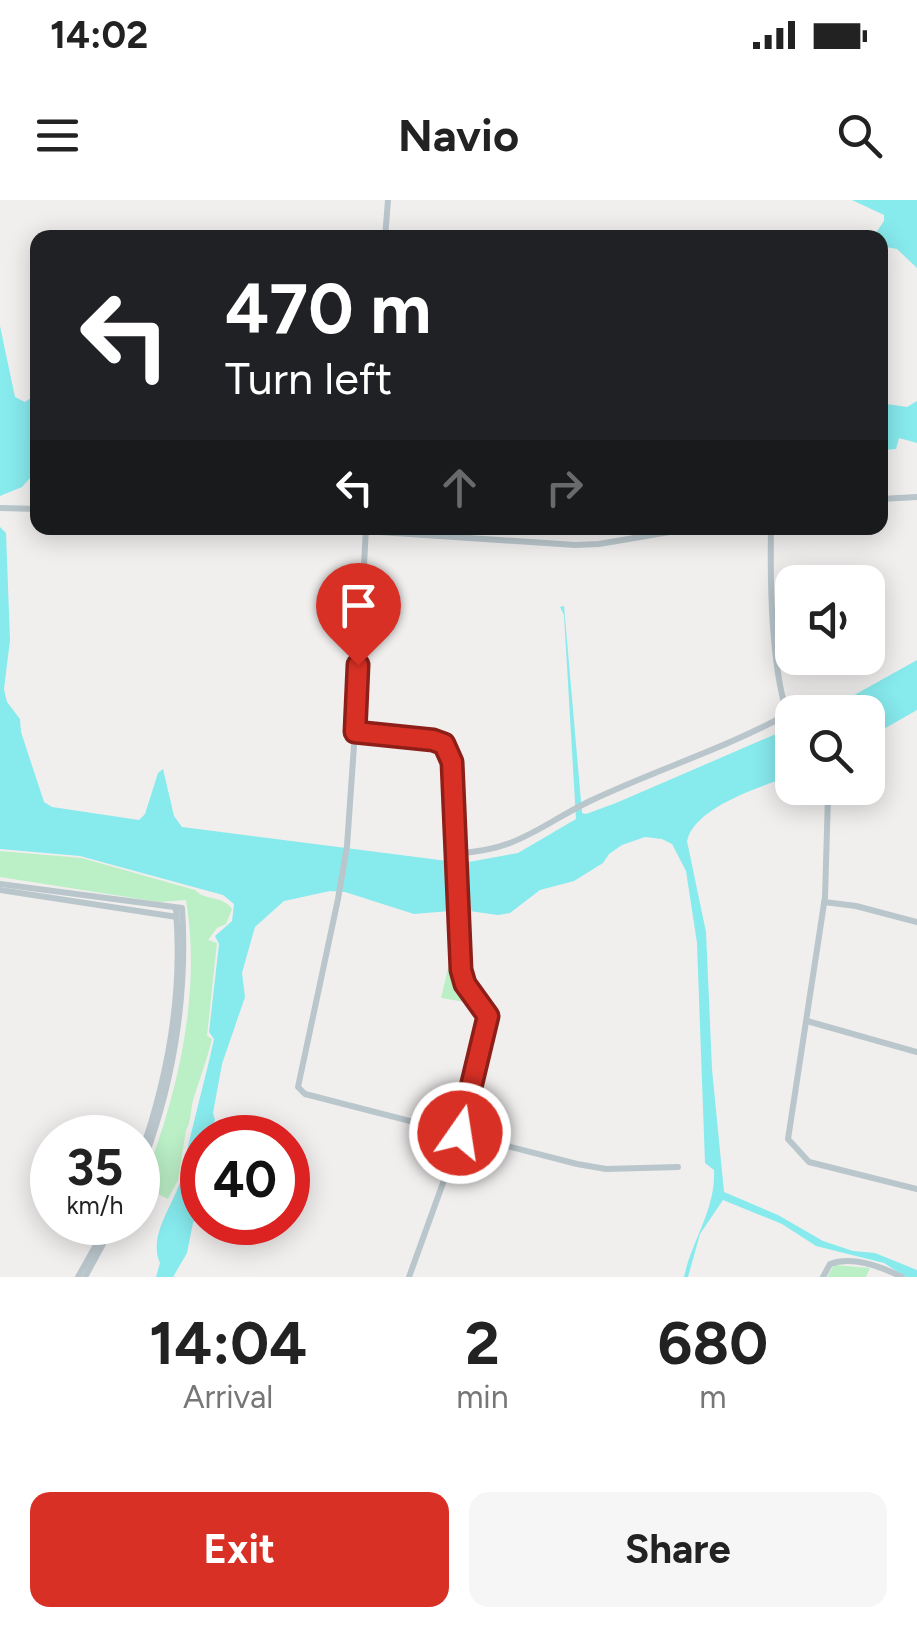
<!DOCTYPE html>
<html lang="en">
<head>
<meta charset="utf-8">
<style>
  body { margin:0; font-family:Figtree,sans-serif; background:#f6f6f6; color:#222; height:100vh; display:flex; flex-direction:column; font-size:38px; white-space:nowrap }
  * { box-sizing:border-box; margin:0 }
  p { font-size:32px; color:#767676 }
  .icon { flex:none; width:55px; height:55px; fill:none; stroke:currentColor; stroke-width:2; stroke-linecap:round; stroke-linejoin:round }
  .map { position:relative; height:1077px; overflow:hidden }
  .side { display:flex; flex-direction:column; background:#fff; flex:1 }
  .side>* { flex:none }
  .hud { position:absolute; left:30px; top:30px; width:858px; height:305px; border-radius:20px; box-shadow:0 5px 25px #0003; background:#202124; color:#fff; overflow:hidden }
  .buttons { position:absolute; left:775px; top:365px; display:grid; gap:20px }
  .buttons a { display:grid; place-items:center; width:110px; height:110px; border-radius:20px; background:#fff; box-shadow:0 5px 25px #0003; font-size:50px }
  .speed { position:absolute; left:30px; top:915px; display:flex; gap:20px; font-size:50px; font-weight:700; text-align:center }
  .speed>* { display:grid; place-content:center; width:130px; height:130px; border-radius:50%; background:#fff; box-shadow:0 5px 25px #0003; line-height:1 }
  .speed small { font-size:25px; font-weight:400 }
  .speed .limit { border:15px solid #d22; background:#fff; color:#111 }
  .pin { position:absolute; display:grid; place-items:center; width:85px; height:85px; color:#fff; margin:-102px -42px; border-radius:50% 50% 50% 0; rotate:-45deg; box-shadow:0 0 10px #0007 }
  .pin .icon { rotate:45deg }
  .me { position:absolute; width:110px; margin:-55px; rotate:13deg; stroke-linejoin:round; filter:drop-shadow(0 0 8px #0008) }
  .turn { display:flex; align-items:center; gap:35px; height:210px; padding:0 30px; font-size:45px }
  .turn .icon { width:130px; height:130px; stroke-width:2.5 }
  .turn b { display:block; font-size:70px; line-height:85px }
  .lanes { display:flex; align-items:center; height:95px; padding:0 30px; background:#0003; justify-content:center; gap:50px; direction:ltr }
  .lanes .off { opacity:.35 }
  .eta { display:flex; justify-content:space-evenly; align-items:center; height:170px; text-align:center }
  .eta b { font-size:60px; font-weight:700; line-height:70px }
  .cta { display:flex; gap:20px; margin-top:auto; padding:20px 30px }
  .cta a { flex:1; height:115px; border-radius:20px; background:#d93025; color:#fff; font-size:40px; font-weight:700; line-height:115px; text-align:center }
  .cta a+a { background:#f6f6f6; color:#222 }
  .status { display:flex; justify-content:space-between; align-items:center; height:70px; padding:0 50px; background:#fff; direction:ltr }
  .status svg { height:28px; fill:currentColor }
  header { display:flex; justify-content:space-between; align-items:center; height:130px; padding:0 30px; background:#fff; font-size:45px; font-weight:700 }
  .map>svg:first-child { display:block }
  .green { fill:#bbefc6 }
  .water { fill:#87eaed }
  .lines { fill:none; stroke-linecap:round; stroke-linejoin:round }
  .minor { stroke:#b9c6cb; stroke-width:6 }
  .route-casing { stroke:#8d1f18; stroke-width:25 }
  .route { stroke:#d93025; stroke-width:18 }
</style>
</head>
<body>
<div class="status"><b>14:02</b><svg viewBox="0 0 49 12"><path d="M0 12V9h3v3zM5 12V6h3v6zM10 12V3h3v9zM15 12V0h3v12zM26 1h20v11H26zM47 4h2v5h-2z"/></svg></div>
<header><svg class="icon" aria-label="menu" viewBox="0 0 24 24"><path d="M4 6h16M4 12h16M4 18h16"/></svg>Navio<svg class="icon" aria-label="search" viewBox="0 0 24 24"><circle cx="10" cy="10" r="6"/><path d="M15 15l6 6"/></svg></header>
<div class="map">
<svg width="917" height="1077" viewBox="0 0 917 1077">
  <rect width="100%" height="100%" fill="#f1eeee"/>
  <g class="green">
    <path d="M 0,651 L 82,658 L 195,690 C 205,701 222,695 232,709 L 226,724 L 217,728 L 208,740 L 217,743 L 207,836 L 212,839 C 207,860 200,878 194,897 C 190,909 192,920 186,930 L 178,980 L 168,999 L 142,986 C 177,897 202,795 186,700 L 159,702 L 0,677 Z"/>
    <path d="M 453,747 L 462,787 L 471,803 L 441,798 Z"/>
    <path d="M 834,1065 L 870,1068 L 866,1077 L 827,1077 Z"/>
  </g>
  <g class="water">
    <path d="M 852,0 L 917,0 L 917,68 L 897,49 L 880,46 L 880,38 L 873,37 L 884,21 L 884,15 Z"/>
    <path d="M 0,126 L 15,197 L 25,202 L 38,193 L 37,270 L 22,287 L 0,296 Z"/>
    <path d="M 917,201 L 917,243 L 899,238 L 896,249 L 883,250 L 880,203 L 907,207 Z"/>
    <path d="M 0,327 L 6,333 L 10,440 L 4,489 L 7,502 L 20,519 L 21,532 L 44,602 L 52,607 L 139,620 L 145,614 L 158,573 L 163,569 L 174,616 L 182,627 L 463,663 L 518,653 L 576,619 L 564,415 L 560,407 L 564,406 L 582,613 L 586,614 L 616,603 L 792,527 L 792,575 C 762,587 695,606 687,641 L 706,732 L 712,869 L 724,992 L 778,1015 L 823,1041 L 853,1051 L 875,1053 L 917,1070 L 917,1077 L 906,1077 L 884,1063 L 816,1046 L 782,1024 L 723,1000 L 700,1034 L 688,1077 L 684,1077 C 692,1040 716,1009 714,970 L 705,963 L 697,743 L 686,671 L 672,644 L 662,639 L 645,637 L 622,645 L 609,654 L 603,663 L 574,681 L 540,690 L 510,713 L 498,715 L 462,710 L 414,714 L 345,692 L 330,691 L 284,701 L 255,727 L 251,741 L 242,773 L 245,797 L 222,864 L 213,913 L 215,920 L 208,937 L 202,938 L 202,1007 L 193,1023 L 187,1053 L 173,1077 L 156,1077 L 160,1063 C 147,1034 176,1003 182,975 C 191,929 204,885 214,839 L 209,832 L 219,744 L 215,736 L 232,721 L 234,704 L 223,695 L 80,656 L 0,649 Z"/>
    <path d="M 917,460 L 917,510 L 868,538 L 868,512 L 824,512 Z"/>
  </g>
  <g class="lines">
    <g class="minor">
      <path d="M 385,38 L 388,0"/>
      <path d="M 880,299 L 917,297"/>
      <path d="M 0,308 L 38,309"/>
      <path d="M 320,328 L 575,345 L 599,344 L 693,328"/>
      <path d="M 366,328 L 355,531 C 384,535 442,528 452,562 L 461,770 L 465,784 L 488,816 L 461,933 L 409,1077"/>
      <path d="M 771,328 C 770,383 771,477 792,528"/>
      <path d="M 355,531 L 347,646 L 338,699 L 298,887 L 305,894 L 577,964 L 606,969 L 678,967"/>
      <path d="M 821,588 L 828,596 L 825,697 L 788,939 L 809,962 L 917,989"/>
      <path d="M 456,653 C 517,651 539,626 590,601 C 655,570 724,549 788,514"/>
      <path d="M 0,684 L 182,708 C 188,799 172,892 138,976"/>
      <path d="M 0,690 L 177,717"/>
      <path d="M 824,702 L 856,706 L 917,722"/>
      <path d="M 807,821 L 917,852"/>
      <path d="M 138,962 C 167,882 183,795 176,710"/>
      <path d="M 78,1077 L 109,1022"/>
      <path d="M 85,1077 L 115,1022"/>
      <path d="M 823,1077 L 830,1064 C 852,1056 882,1067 902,1077"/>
    </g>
  </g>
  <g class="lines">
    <defs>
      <path id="route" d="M 358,465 L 355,532 L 433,540 L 444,544 L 452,562 L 461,770 L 465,784 L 488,816 L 460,933"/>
    </defs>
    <use href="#route" class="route-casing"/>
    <use href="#route" class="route"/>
  </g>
</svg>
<div class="buttons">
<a><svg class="icon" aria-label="sound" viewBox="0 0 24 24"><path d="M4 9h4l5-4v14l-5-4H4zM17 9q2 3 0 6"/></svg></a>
<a><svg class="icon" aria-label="search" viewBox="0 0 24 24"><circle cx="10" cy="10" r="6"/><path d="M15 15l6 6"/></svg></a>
</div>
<div class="speed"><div>35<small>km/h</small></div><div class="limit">40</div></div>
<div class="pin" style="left:358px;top:465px;background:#d93025"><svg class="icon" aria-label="arrive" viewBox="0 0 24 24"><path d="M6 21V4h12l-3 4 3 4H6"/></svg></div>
<svg class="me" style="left:460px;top:933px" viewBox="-20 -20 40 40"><circle r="17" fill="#d93025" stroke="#fff" stroke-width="3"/><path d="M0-11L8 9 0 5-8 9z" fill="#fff"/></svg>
<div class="hud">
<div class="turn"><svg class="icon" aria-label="left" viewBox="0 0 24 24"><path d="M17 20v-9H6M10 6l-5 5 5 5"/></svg><div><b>470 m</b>Turn left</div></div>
<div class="lanes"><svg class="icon" aria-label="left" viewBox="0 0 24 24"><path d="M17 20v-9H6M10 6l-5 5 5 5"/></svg><svg class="icon off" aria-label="ahead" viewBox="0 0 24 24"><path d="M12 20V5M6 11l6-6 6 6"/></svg><svg class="icon off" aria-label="right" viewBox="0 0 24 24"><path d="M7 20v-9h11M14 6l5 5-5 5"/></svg></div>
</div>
</div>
<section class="side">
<div class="eta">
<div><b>14:04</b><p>Arrival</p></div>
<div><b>2</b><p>min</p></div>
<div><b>680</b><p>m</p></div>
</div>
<div class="cta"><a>Exit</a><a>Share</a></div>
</section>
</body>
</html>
